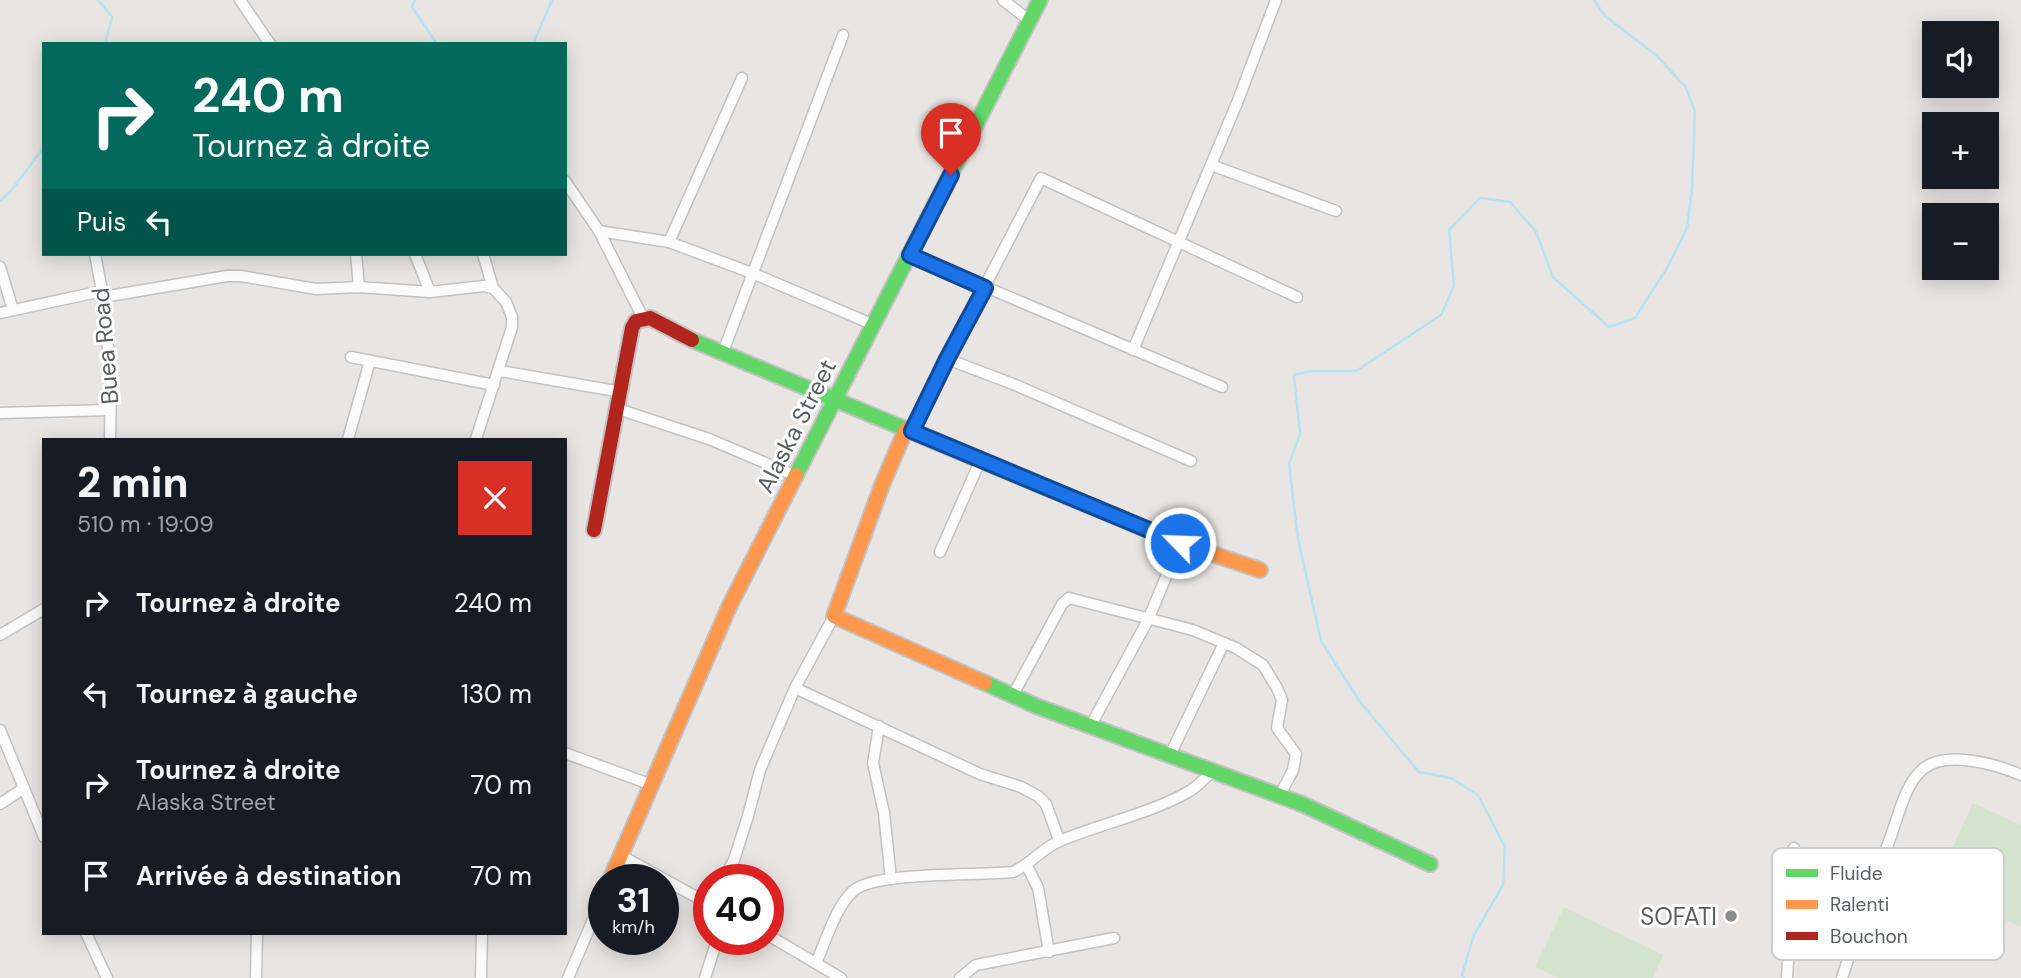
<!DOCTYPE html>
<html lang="fr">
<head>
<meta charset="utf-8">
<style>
  body { margin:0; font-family:"DM Sans",sans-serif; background:#20242c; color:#f1f3f6; height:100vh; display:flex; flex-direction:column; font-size:26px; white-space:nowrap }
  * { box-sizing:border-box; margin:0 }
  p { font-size:23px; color:#9ea1a6 }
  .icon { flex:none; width:38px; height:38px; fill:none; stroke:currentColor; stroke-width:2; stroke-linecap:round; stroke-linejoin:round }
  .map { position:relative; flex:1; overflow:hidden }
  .side { position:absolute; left:42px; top:438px; width:525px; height:497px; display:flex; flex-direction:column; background:#171b24; border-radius:0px; box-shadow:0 4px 18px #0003 }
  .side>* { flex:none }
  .banner { position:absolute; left:42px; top:42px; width:525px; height:214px; border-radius:0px; box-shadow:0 4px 18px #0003; background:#00695c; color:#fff; overflow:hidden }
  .buttons { position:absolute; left:1922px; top:21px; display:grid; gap:14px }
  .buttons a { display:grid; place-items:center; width:77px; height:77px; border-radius:0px; background:#171b24; box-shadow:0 4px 18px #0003; font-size:35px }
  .speed { position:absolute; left:588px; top:864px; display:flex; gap:14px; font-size:35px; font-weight:700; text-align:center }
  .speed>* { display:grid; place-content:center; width:91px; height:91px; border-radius:50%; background:#171b24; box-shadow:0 4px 18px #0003; line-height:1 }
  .speed small { font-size:18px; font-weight:400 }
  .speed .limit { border:10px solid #d22; background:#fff; color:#111 }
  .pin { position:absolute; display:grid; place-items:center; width:60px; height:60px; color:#fff; margin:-72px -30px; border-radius:50% 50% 50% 0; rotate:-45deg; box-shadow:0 0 7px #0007 }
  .pin .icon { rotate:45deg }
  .me { position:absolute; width:77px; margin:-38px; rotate:294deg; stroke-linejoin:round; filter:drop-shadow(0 0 5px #0008) }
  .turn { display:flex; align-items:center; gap:24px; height:147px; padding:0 35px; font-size:32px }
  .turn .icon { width:91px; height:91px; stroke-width:2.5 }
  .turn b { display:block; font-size:49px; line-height:60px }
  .then { display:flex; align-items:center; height:66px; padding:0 35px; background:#0003; gap:14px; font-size:26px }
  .round { display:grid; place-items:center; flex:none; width:74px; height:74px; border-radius:0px; background:#20242c }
  .headline { display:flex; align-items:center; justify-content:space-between; height:119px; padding:0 35px }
  h1 { font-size:42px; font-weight:800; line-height:52px }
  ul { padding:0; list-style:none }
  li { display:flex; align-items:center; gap:21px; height:91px; padding:0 35px }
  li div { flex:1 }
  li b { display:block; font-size:26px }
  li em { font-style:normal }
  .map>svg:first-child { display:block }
  .green { fill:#d4e3ce }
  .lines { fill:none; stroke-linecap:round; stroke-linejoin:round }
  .stream { stroke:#b7e2f1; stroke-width:2.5 }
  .street-casing { stroke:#c2c2c2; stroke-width:13 }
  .fast-casing { stroke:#c2c2c2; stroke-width:18 }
  .slow-casing { stroke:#c2c2c2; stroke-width:18 }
  .jam-casing { stroke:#c2c2c2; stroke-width:18 }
  .street { stroke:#fcfbfb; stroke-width:10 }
  .fast { stroke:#63d668; stroke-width:14 }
  .slow { stroke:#ff974d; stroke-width:14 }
  .jam { stroke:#b3261e; stroke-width:14 }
  .route-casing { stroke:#114b97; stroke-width:18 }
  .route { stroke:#1a73e8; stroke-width:12 }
  .poi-dot { fill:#8b8d8e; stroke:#fff; stroke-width:2.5 }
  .labels { text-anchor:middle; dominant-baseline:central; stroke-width:6; stroke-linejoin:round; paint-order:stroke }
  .street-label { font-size:24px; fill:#595d60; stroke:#fff }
  .poi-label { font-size:24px; fill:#595d60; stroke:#fff; text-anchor:end }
  .key { fill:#fff; stroke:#cdcecf; stroke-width:2 }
  .key-label { font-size:19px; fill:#595d60 }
</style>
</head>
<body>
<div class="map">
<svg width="2021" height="978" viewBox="0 0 2021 978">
  <rect width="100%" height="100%" fill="#e8e5e2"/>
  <g class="green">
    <path d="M 1973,803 L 2021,825 L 2021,927 L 1934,889 Z"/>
    <path d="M 1564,907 L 1663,955 L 1653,978 L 1559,978 L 1535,967 Z"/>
  </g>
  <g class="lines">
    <g class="stream">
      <path d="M 98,0 L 112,17 L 105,44"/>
      <path d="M 415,0 L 412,7 L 437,44"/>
      <path d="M 533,44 L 552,0"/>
      <path d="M 0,201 L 11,191 L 44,147"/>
      <path d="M 1464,978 L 1462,975 L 1474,935 L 1503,885 L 1505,847 L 1478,795 L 1451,778 L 1419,772 L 1360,702 L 1321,641 L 1298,539 L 1293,499 L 1289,464 L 1300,434 L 1294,375 L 1312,371 L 1356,371 L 1441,315 L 1454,286 L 1449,230 L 1480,198 L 1510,202 L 1536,232 L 1553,277 L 1609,327 L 1635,318 L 1667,268 L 1687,228 L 1692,189 L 1695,111 L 1685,86 L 1656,55 L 1605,16 L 1594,0"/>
    </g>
    <defs>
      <g id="street">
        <path d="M 240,0 L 270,44"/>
        <path d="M 1003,0 L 1030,21"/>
        <path d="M 1211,165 L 1336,211"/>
        <path d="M 565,181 L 599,231 L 643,318"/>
        <path d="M 599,231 L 669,242 L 752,273 L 874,325"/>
        <path d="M 669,242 L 742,78"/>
        <path d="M 95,254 L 102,291 L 111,377 L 110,439"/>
        <path d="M 356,254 L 359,287"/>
        <path d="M 415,254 L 430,292"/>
        <path d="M 483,254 L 493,288"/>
        <path d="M 910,255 L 1222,387"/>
        <path d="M 0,267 L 13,310"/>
        <path d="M 103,297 L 227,276 L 241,276 L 316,289 L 359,287 L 430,292 L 484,286 L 493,288 L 506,302 L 512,317 L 512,327 L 476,439"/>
        <path d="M 0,313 L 102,291"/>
        <path d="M 1133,350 L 1237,103 L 1276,0"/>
        <path d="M 723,352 L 843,35"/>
        <path d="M 351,357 L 494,385"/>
        <path d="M 947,359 L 1013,384 L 1191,461"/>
        <path d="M 500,371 L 622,392"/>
        <path d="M 618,409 L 709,439 L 796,476"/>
        <path d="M 0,413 L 110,410"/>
        <path d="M 912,431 L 947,359 L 1041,178 L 1297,297"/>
        <path d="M 348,439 L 370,361"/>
        <path d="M 940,552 L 981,459"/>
        <path d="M 0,635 L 44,609"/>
        <path d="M 795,688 L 834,616"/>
        <path d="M 1013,695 L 1062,604 L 1069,598 L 1193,630 L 1236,648 L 1263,665 L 1277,688 L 1282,700 L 1277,728 L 1296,754 L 1293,770 L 1280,795"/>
        <path d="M 1091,725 L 1148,620 L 1180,543"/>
        <path d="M 879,726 L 873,763 L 884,813 L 891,879"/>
        <path d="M 0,730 L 44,837"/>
        <path d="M 565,753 L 652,785"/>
        <path d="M 1170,755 L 1224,643"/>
        <path d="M 0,804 L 24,788"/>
        <path d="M 620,855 L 709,904"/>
        <path d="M 1027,866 L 1038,888 L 1049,952"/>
        <path d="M 723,880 L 734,860 L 748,816 L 760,770 L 795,688 L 980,774 L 1021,787 L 1038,796 L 1046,804 L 1059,840"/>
        <path d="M 86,933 L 107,978"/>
        <path d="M 768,935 L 841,978"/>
        <path d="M 816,963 C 826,941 835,908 853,891 C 876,871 978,876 1013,872 C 1031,864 1043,847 1062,840 C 1103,823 1149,814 1188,792 C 1197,787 1205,778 1213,771"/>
        <path d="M 256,978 L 257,933"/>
        <path d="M 481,978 L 482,933"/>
        <path d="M 568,978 L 604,894"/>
        <path d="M 705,978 L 717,940"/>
        <path d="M 960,978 L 976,965 L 1114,938"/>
        <path d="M 1787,978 L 1788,960 L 1799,944 L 1789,929 L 1780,896 L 1794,848"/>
        <path d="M 1842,978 C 1857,930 1873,883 1891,836 C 1899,814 1905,784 1923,769 C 1946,750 1996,764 2021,775"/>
      </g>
      <g id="fast">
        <path d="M 692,340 L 1119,518"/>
        <path d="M 796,475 L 1040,0"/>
        <path d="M 985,683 L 1036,706 L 1302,804 L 1430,864"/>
      </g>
      <g id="slow">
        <path d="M 906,429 L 882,485 L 834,616 L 985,683"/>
        <path d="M 1119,518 L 1180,543 L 1260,570"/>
        <path d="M 610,880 L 729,607 L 796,475"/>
      </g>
      <path id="jam" d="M 594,530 L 632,328 L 636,321 L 650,318 L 692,340"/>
    </defs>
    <use href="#street" class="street-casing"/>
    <use href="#fast" class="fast-casing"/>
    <use href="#slow" class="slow-casing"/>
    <use href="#jam" class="jam-casing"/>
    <use href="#street" class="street"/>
    <use href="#fast" class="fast"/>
    <use href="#slow" class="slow"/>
    <use href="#jam" class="jam"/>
  </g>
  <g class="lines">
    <defs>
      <path id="route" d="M 951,175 L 910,255 L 985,288 L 947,359 L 912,431 L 1180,543"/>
    </defs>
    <use href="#route" class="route-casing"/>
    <use href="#route" class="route"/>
  </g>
  <circle class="poi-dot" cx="1731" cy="916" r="7"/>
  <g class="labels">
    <g class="street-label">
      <text transform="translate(105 346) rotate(-95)">Buea Road</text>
      <text transform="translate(796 426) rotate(-63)">Alaska Street</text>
    </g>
    <g class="poi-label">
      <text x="1717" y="916">SOFATI</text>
    </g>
  </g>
  <rect x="1772" y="848" width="232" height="112" rx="10" class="key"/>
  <rect x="1786" y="869" width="32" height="8" fill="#63d668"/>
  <rect x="1786" y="900" width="32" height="9" fill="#ff974d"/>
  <rect x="1786" y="932" width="32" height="8" fill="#b3261e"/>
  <g class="key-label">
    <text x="1830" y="880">Fluide</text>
    <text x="1830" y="911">Ralenti</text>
    <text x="1830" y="943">Bouchon</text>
  </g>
</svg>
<div class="buttons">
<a><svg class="icon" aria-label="sound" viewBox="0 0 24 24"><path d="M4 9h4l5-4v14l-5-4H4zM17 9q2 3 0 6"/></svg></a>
<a>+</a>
<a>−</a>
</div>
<div class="speed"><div>31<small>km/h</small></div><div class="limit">40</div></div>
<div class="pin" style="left:951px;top:175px;background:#d93025"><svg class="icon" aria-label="arrive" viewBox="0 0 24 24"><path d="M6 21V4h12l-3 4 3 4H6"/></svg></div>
<svg class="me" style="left:1180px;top:543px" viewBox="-20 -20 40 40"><circle r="17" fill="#1a73e8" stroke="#fff" stroke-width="3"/><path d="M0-11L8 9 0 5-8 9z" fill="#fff"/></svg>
<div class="banner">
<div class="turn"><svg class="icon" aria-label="right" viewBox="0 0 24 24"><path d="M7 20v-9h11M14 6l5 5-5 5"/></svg><div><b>240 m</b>Tournez à droite</div></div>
<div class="then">Puis<svg class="icon" aria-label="left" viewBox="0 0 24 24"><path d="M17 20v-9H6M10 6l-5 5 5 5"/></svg></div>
</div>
<section class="side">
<div class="headline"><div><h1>2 min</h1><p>510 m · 19:09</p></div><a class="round" style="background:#d93025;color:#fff"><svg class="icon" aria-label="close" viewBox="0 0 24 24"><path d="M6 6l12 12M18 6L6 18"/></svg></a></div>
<ul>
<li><svg class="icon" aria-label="right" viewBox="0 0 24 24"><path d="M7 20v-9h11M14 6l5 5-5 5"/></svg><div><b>Tournez à droite</b></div><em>240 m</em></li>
<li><svg class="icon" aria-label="left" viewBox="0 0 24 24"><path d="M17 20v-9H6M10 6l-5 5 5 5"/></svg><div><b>Tournez à gauche</b></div><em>130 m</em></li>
<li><svg class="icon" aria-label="right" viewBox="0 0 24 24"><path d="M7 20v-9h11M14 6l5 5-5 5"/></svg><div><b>Tournez à droite</b><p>Alaska Street</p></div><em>70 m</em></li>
<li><svg class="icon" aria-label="arrive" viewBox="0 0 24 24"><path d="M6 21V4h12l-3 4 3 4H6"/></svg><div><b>Arrivée à destination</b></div><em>70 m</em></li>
</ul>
</section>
</div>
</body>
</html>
